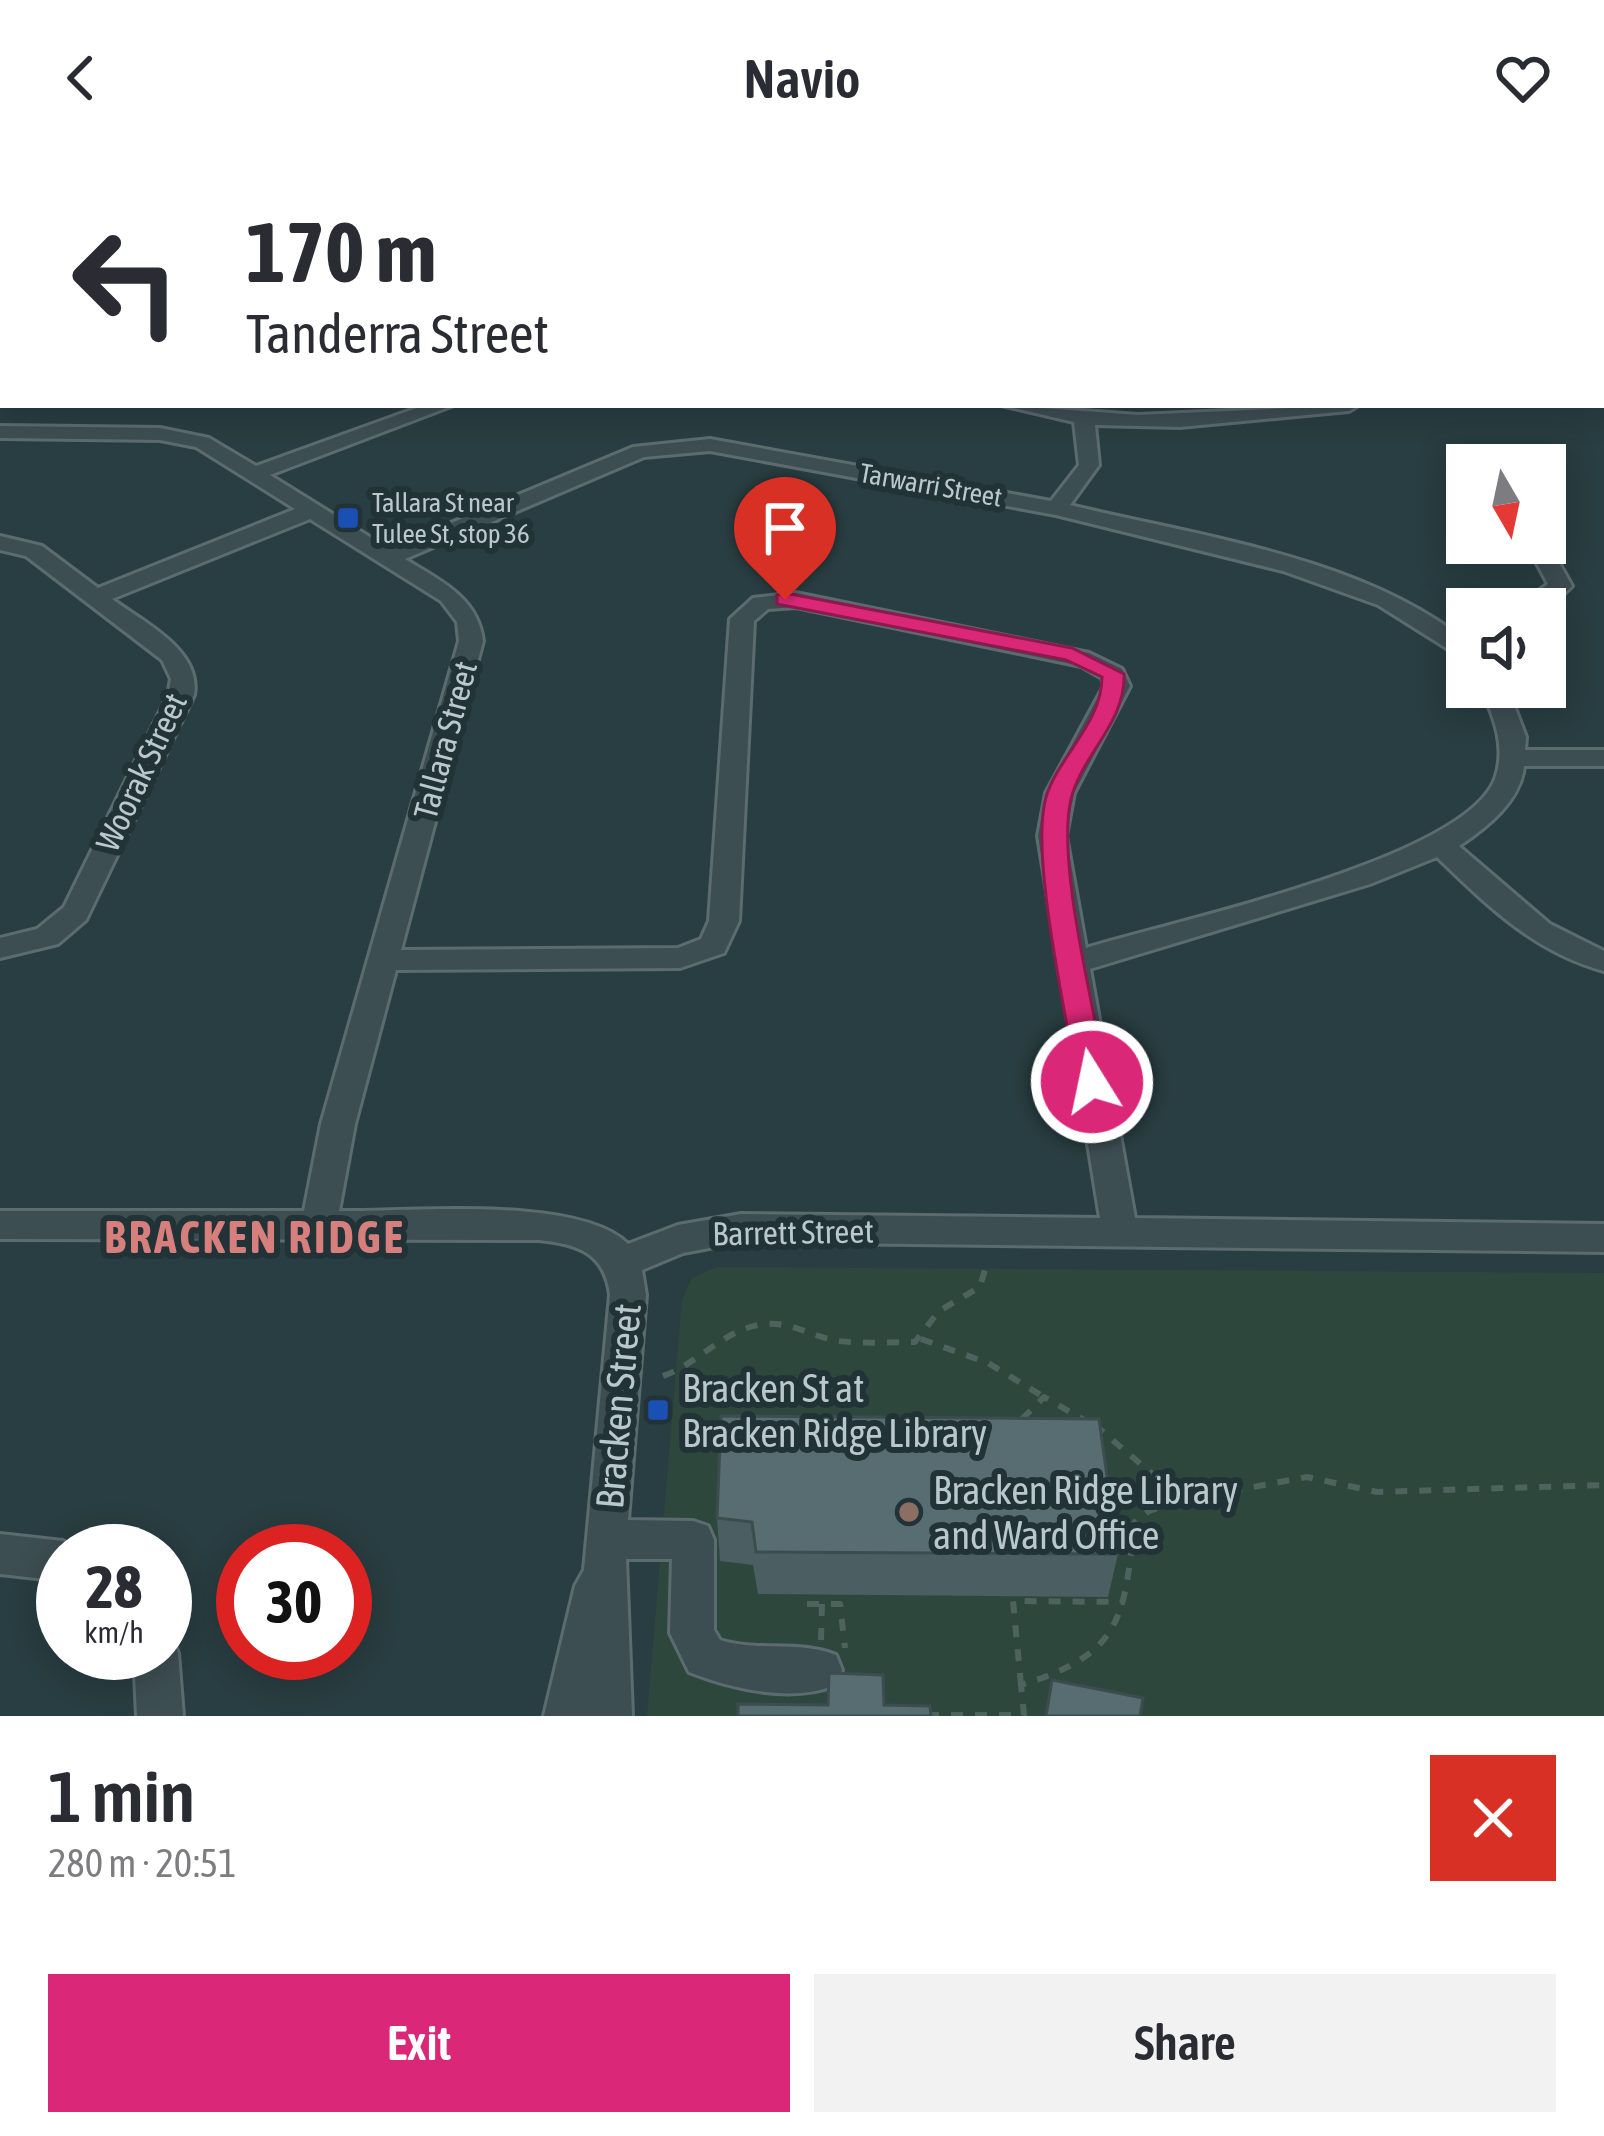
<!DOCTYPE html>
<html lang="en">
<head>
<meta charset="utf-8">
<style>
  body { margin:0; font-family:"Asap Condensed",sans-serif; background:#f2f2f3; color:#2b2b33; height:100vh; display:flex; flex-direction:column; font-size:45px; white-space:nowrap }
  * { box-sizing:border-box; margin:0 }
  p { font-size:39px; color:#7c7c81 }
  .icon { flex:none; width:66px; height:66px; fill:none; stroke:currentColor; stroke-width:2; stroke-linecap:round; stroke-linejoin:round }
  .map { position:relative; height:1560px; overflow:hidden }
  .sheet { display:flex; flex-direction:column; background:#fff; flex:1 }
  .sheet>* { flex:none }
  .banner { position:absolute; left:0px; top:0px; width:1605px; height:252px; box-shadow:0 6px 30px #0003; background:#fff; color:#2b2b33; overflow:hidden }
  .needle { width:78px; rotate:171deg }
  .tools { position:absolute; left:1446px; top:288px; display:grid; gap:24px }
  .tools a { display:grid; place-items:center; width:120px; height:120px; border-radius:0px; background:#fff; box-shadow:0 6px 30px #0003; font-size:60px }
  .speed { position:absolute; left:36px; top:1368px; display:flex; gap:24px; font-size:60px; font-weight:700; text-align:center }
  .speed>* { display:grid; place-content:center; width:156px; height:156px; border-radius:50%; background:#fff; box-shadow:0 6px 30px #0003; line-height:1 }
  .speed small { font-size:30px; font-weight:400 }
  .speed .limit { border:18px solid #d22; background:#fff; color:#111 }
  .pin { position:absolute; display:grid; place-items:center; width:102px; height:102px; color:#fff; margin:-123px -51px; border-radius:50% 50% 50% 0; rotate:-45deg; box-shadow:0 0 12px #0007 }
  .pin .icon { rotate:45deg }
  .me { position:absolute; width:132px; margin:-66px; rotate:350deg; stroke-linejoin:round; filter:drop-shadow(0 0 9px #0008) }
  .turn { display:flex; align-items:center; gap:42px; height:252px; padding:0 48px; font-size:54px }
  .turn .icon { width:156px; height:156px; stroke-width:2.5 }
  .turn b { display:block; font-size:84px; line-height:102px }
  .round { display:grid; place-items:center; flex:none; width:126px; height:126px; border-radius:0px; background:#f2f2f3 }
  .head { display:flex; align-items:center; justify-content:space-between; height:204px; padding:0 48px }
  h1 { font-size:72px; font-weight:600; line-height:90px }
  .primary-button { display:flex; gap:24px; margin-top:auto; padding:24px 48px }
  .primary-button a { flex:1; height:138px; border-radius:0px; background:#db2777; color:#fff; font-size:48px; font-weight:600; line-height:138px; text-align:center }
  .primary-button a+a { background:#f2f2f3; color:#2b2b33 }
  header { display:flex; justify-content:space-between; align-items:center; height:156px; padding:0 48px; background:#fff; font-size:54px; font-weight:600 }
  .map>svg:first-child { display:block }
  .green { fill:#2e473d }
  .lines { fill:none; stroke-linecap:round; stroke-linejoin:round }
  .minor-casing { stroke:#5b6b6f; stroke-width:6 }
  .path { stroke:#4d635d; stroke-width:6; stroke-dasharray:12 12; stroke-linecap:butt }
  .minor { fill:#3d4e52; fill-rule:evenodd }
  .wall { fill:#4b5e61 }
  .building { fill:#576d71; stroke:#3d4c4f; stroke-width:3 }
  .route { fill:#db2777; stroke:#8e194d; stroke-width:3 }
  .transit-dot { fill:#1a4fb4; stroke:#213337; stroke-width:4.5 }
  .education-dot { fill:#8d6e63; stroke:#213337; stroke-width:4.5 }
  .labels { text-anchor:middle; dominant-baseline:central; stroke-width:12; stroke-linejoin:round; paint-order:stroke }
  .far-street-label { font-size:27px; fill:#bac8cb; stroke:#213337 }
  .far-poi-label { font-size:27px; fill:#bac8cb; stroke:#213337; text-anchor:start }
  .street-label { font-size:33px; fill:#bac8cb; stroke:#213337 }
  .near-poi-label { font-size:39px; fill:#bac8cb; stroke:#213337; text-anchor:start }
  .near-street-label { font-size:39px; fill:#bac8cb; stroke:#213337 }
  .district-label { font-size:45px; font-weight:bold; letter-spacing:3px; fill:#d67f7d; stroke:#213337 }
</style>
</head>
<body>
<header><svg class="icon" aria-label="back" viewBox="0 0 24 24"><path d="M15 5l-7 7 7 7"/></svg>Navio<svg class="icon" aria-label="heart" viewBox="0 0 24 24"><path d="M12 20l-8-8c-3-5 5-10 8-4 3-6 11-1 8 4z"/></svg></header>
<div class="map">
<svg width="1604" height="1560" viewBox="0 0 1604 1560">
  <rect width="100%" height="100%" fill="#293e42"/>
  <path class="green" d="M 717,1111 L 1604,1117 L 1604,1560 L 647,1560 L 682,1144 L 692,1122 Z"/>
  <g class="lines">
    <defs>
      <g id="minor">
        <rect x="772" y="0" width="14" height="3"/>
        <path d="M 929,0 L 943,0 L 944,3 L 930,3 Z"/>
        <path d="M 1107,0 L 1121,0 L 1122,3 L 1108,3 Z"/>
        <path d="M 1284,0 L 1298,0 L 1300,3 L 1286,3 Z"/>
        <path d="M 1447,0 L 1461,0 L 1463,3 L 1449,3 Z"/>
        <rect x="1602" y="19" width="2" height="10"/>
        <path d="M 1602,172 L 1604,173 L 1604,186 L 1602,185 Z"/>
        <rect x="0" y="178" width="3" height="12"/>
        <rect x="1602" y="223" width="2" height="12"/>
        <path d="M 425,249 L 454,249 L 270,319 L 389,393 L 633,291 L 710,283 L 1051,345 L 1079,309 L 1074,266 L 1001,249 L 1138,259 L 1359,249 L 1349,255 L 1180,271 L 1095,269 L 1099,309 L 1070,349 C 1197,380 1363,401 1467,486 L 1467,505 L 1378,449 L 1283,415 L 1056,359 L 710,295 L 644,301 L 405,403 C 439,424 478,441 483,485 L 401,794 L 678,792 L 701,783 L 709,765 L 730,463 L 753,442 L 796,437 L 1089,497 L 1122,513 L 1130,530 L 1074,637 L 1066,680 L 1086,792 C 1169,766 1471,703 1496,620 C 1506,588 1493,560 1481,531 L 1507,531 L 1526,581 L 1525,594 L 1604,594 L 1604,610 L 1524,610 C 1521,645 1486,672 1459,690 L 1550,768 L 1604,795 L 1604,815 C 1534,796 1488,750 1437,701 L 1370,728 L 1090,813 L 1135,1062 L 1604,1068 L 1604,1096 L 741,1086 L 683,1097 L 642,1114 L 646,1139 L 628,1364 L 693,1365 L 708,1370 L 714,1384 L 714,1474 L 720,1484 C 757,1496 799,1484 836,1499 L 842,1514 L 836,1529 C 792,1547 732,1533 689,1516 L 670,1477 L 672,1403 L 626,1403 L 632,1560 L 544,1560 L 575,1430 L 584,1414 L 610,1139 C 605,1097 578,1088 539,1084 L 0,1083 L 0,1055 L 304,1055 L 321,968 L 459,485 L 457,466 L 441,445 L 310,363 L 112,443 C 143,466 202,494 194,539 L 86,764 L 58,788 L 0,802 L 0,782 L 37,773 L 64,751 L 168,539 L 171,523 L 162,504 L 26,400 L 0,394 L 0,380 L 42,390 L 98,432 L 295,353 L 196,291 L 160,284 L 0,282 L 0,270 L 160,272 L 209,282 L 256,310 ZM 796,451 L 1081,510 L 1102,522 L 1104,530 L 1046,637 L 1038,680 L 1100,1062 L 741,1058 L 678,1069 L 628,1088 C 579,1039 408,1056 339,1055 L 355,968 L 396,814 L 680,812 L 724,797 L 739,765 L 754,465 L 768,453 Z"/>
        <path d="M 1464,347 L 1467,348 L 1467,362 L 1453,354 Z"/>
        <path d="M 1545,382 L 1572,430 C 1549,455 1524,453 1492,453 L 1535,438 L 1548,428 L 1526,387 L 1545,387 Z"/>
        <path d="M 0,1378 L 63,1385 L 80,1395 L 63,1395 L 63,1425 L 0,1418 Z"/>
        <path d="M 165,1479 L 172,1482 L 178,1497 L 183,1560 L 137,1560 L 134,1497 L 165,1497 Z"/>
      </g>
    </defs>
    <use href="#minor" class="minor-casing"/>
    <g class="path">
      <path d="M 921,1183 L 988,1207 L 1044,1241"/>
      <path d="M 663,1220 C 700,1207 723,1173 764,1168 C 791,1165 812,1181 838,1185 C 863,1188 890,1186 915,1186 L 939,1155 L 980,1131 L 988,1103"/>
      <path d="M 1022,1263 L 1044,1241 L 1086,1265"/>
      <path d="M 1183,1344 L 1307,1321 L 1377,1336 L 1604,1329"/>
      <path d="M 807,1448 L 840,1448 L 845,1492"/>
      <path d="M 821,1484 L 822,1448"/>
      <path d="M 1021,1529 L 1013,1445 L 1125,1446"/>
      <path d="M 927,1559 L 1024,1559 L 1021,1529 C 1124,1497 1123,1462 1135,1366 L 1149,1355 L 1183,1344 L 1096,1270"/>
    </g>
    <use href="#minor" class="minor"/>
  </g>
  <path class="wall" d="M 717,1362 L 1118,1398 L 1108,1441 L 758,1438 L 753,1409 L 720,1405 Z"/>
  <g class="building">
    <path d="M 721,1260 L 1099,1263 L 1118,1398 L 756,1396 L 752,1366 L 717,1362 Z"/>
    <path d="M 829,1517 L 883,1519 L 884,1549 L 930,1550 L 931,1560 L 738,1560 L 738,1548 L 828,1549 Z"/>
    <path d="M 1052,1524 L 1143,1542 L 1140,1560 L 1046,1560 Z"/>
  </g>
  <path class="route" d="M 785,437 L 1072,492 L 1124,518 C 1126,567 1082,598 1071,643 C 1056,707 1095,855 1107,926 L 1103,934 L 1082,934 L 1077,926 C 1067,861 1028,693 1047,638 C 1061,598 1102,566 1102,521 L 1066,504 L 777,448 L 777,439 Z"/>
  <g class="transit-dot">
    <rect x="336" y="350" width="24" height="24" rx="6"/>
    <rect x="646" y="1242" width="24" height="24" rx="6"/>
  </g>
  <circle class="education-dot" cx="909" cy="1356" r="12"/>
  <g class="labels">
    <g class="far-street-label">
      <text transform="translate(931 329) rotate(10)">Tarwarri Street</text>
    </g>
    <g class="far-poi-label">
      <text x="372" y="346">Tallara St near<tspan x="372" dy="31">Tulee St, stop 36</tspan></text>
    </g>
    <g class="street-label">
      <text transform="translate(445 584) rotate(-75)">Tallara Street</text>
      <text transform="translate(141 616) rotate(-65)">Woorak Street</text>
      <text transform="translate(793 1076) rotate(-1)">Barrett Street</text>
    </g>
    <g class="near-poi-label">
      <text x="682" y="1232">Bracken St at<tspan x="682" dy="45">Bracken Ridge Library</tspan></text>
      <text x="933" y="1334">Bracken Ridge Library<tspan x="933" dy="45">and Ward Office</tspan></text>
    </g>
    <g class="near-street-label">
      <text transform="translate(618 1250) rotate(-85)">Bracken Street</text>
    </g>
    <g class="district-label">
      <text x="255" y="1081">BRACKEN RIDGE</text>
    </g>
  </g>
</svg>
<div class="tools">
<a><svg class="needle" viewBox="-14 -14 28 28"><path d="M0-13l5 13h-10z" fill="#e53935"/><path d="M0 13l5-13h-10z" fill="#7c7c81"/></svg></a>
<a><svg class="icon" aria-label="sound" viewBox="0 0 24 24"><path d="M4 9h4l5-4v14l-5-4H4zM17 9q2 3 0 6"/></svg></a>
</div>
<div class="speed"><div>28<small>km/h</small></div><div class="limit">30</div></div>
<div class="pin" style="left:785px;top:444px;background:#d93025"><svg class="icon" aria-label="arrive" viewBox="0 0 24 24"><path d="M6 21V4h12l-3 4 3 4H6"/></svg></div>
<svg class="me" style="left:1092px;top:926px" viewBox="-20 -20 40 40"><circle r="17" fill="#db2777" stroke="#fff" stroke-width="3"/><path d="M0-11L8 9 0 5-8 9z" fill="#fff"/></svg>
<div class="banner">
<div class="turn"><svg class="icon" aria-label="left" viewBox="0 0 24 24"><path d="M17 20v-9H6M10 6l-5 5 5 5"/></svg><div><b>170 m</b>Tanderra Street</div></div>
</div>
</div>
<section class="sheet">
<div class="head"><div><h1>1 min</h1><p>280 m · 20:51</p></div><a class="round" style="background:#d93025;color:#fff"><svg class="icon" aria-label="close" viewBox="0 0 24 24"><path d="M6 6l12 12M18 6L6 18"/></svg></a></div>
<div class="primary-button"><a>Exit</a><a>Share</a></div>
</section>
</body>
</html>
